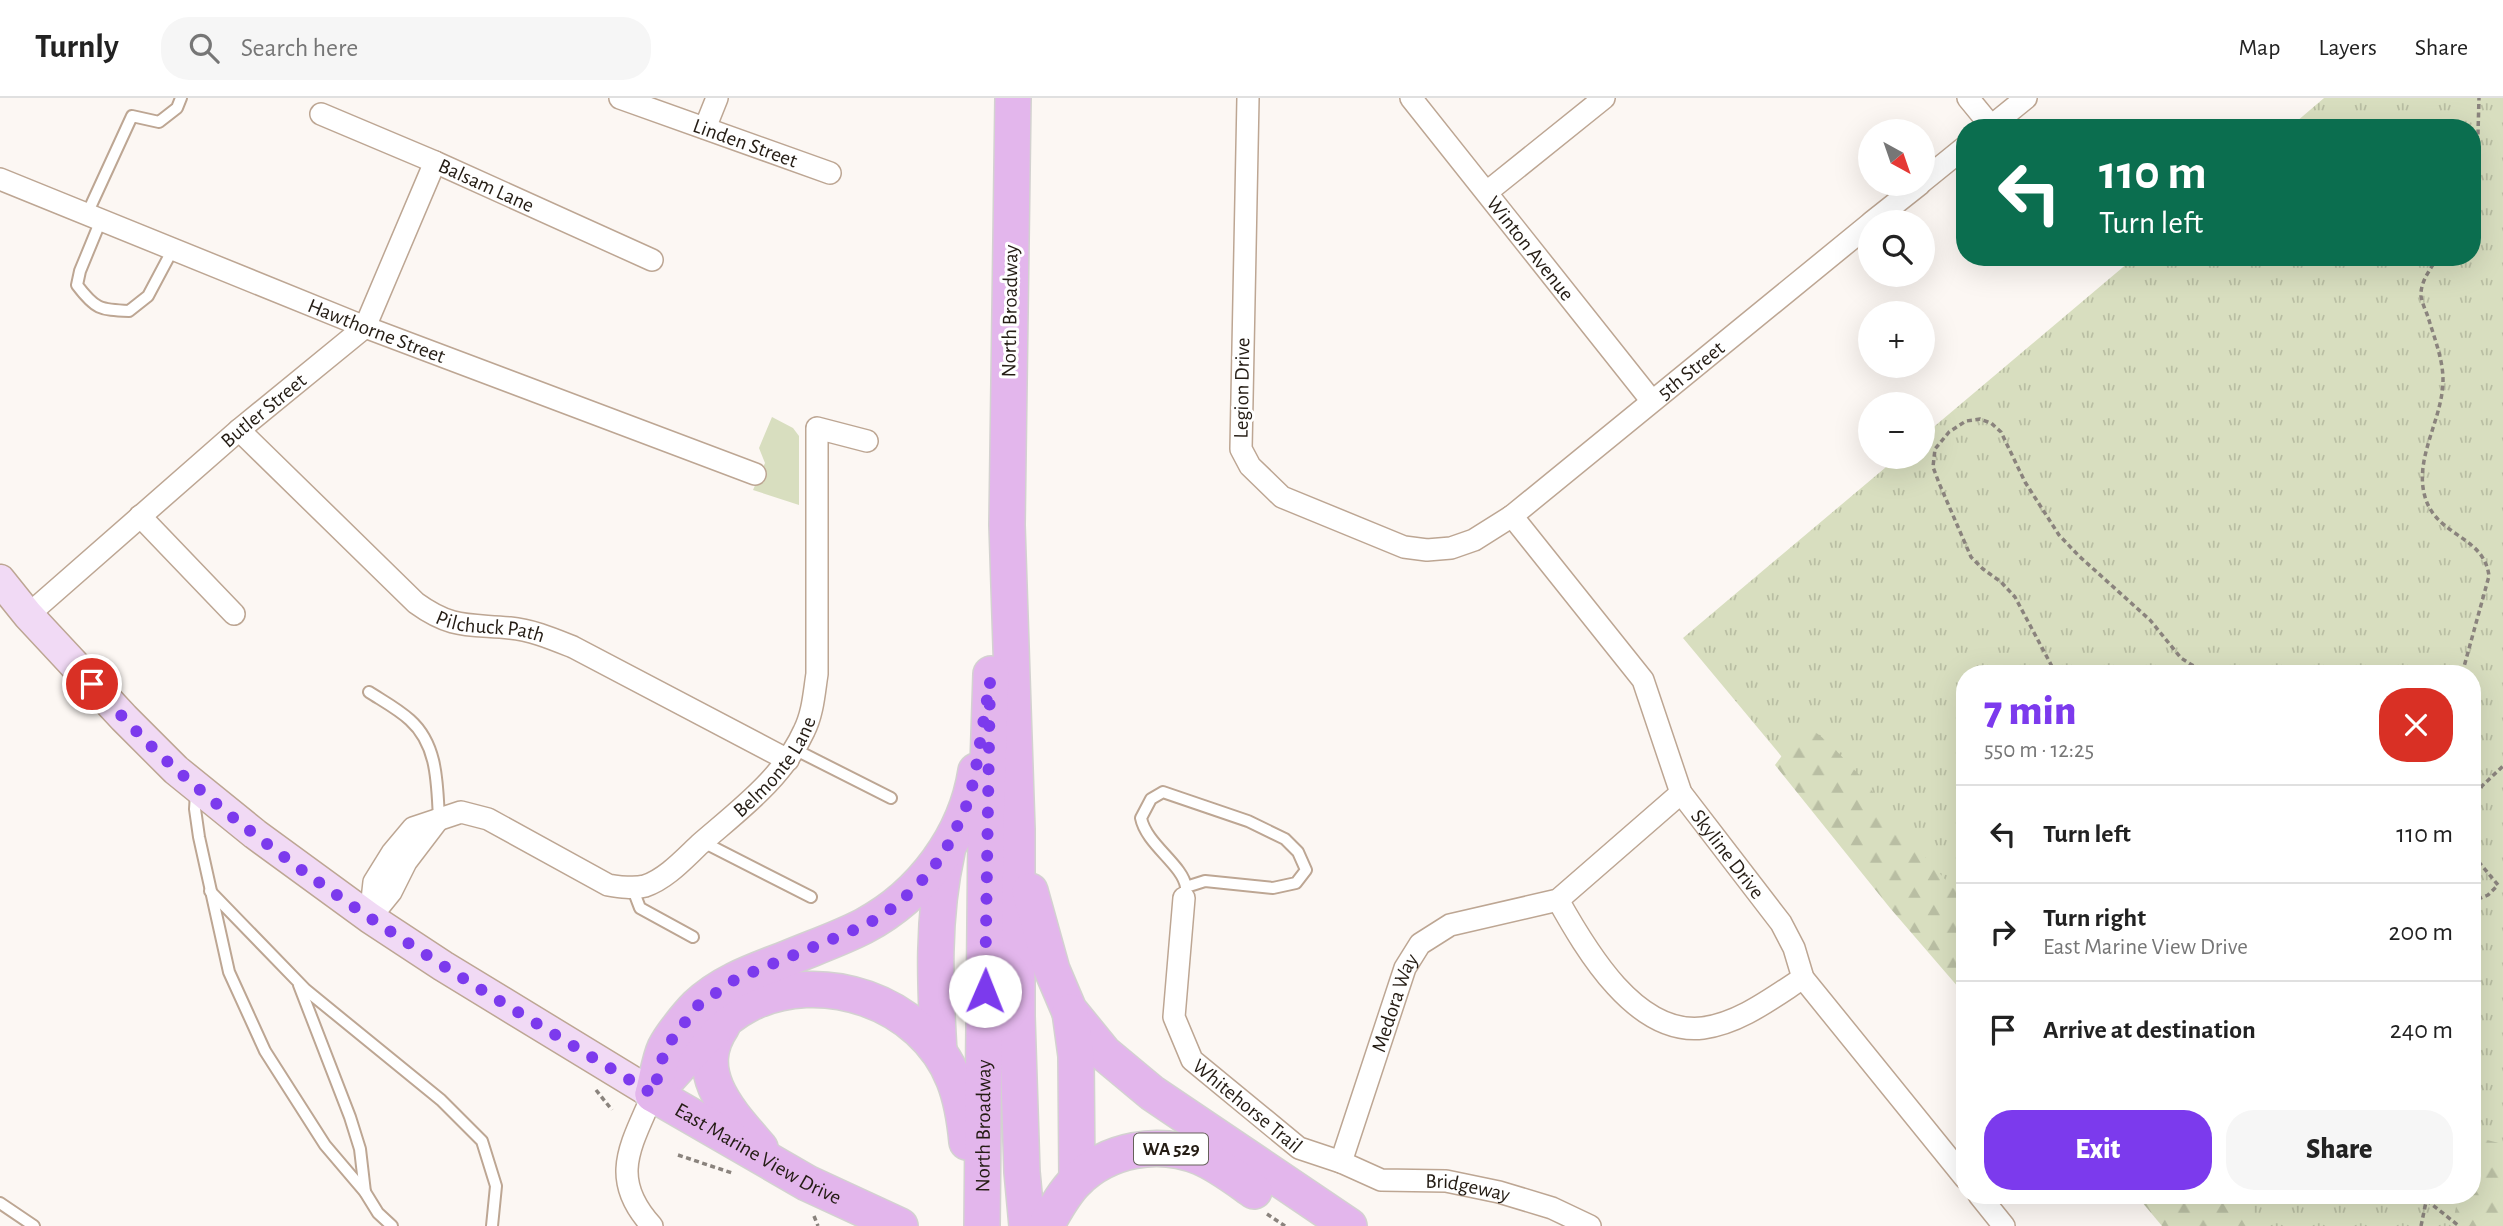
<!DOCTYPE html>
<html lang="en">
<head>
<meta charset="utf-8">
<style>
  body { margin:0; font-family:"Alegreya Sans",sans-serif; background:#f6f6f6; color:#222; height:100vh; display:flex; flex-direction:column; font-size:26px; white-space:nowrap }
  * { box-sizing:border-box; margin:0 }
  p { font-size:23px; color:#767676 }
  .icon { flex:none; width:38px; height:38px; fill:none; stroke:currentColor; stroke-width:2; stroke-linecap:round; stroke-linejoin:round }
  .map { position:relative; flex:1; overflow:hidden }
  .sheet { position:absolute; left:1956px; top:567px; width:525px; height:539px; display:flex; flex-direction:column; background:#fff; border-radius:28px; box-shadow:0 7px 28px #0002 }
  .sheet>* { flex:none }
  .banner { position:absolute; left:1956px; top:21px; width:525px; height:147px; border-radius:28px; box-shadow:0 7px 28px #0002; background:#0b6e4f; color:#fff; overflow:hidden }
  .needle { width:46px; rotate:140deg }
  .controls { position:absolute; left:1858px; top:21px; display:grid; gap:14px }
  .controls a { display:grid; place-items:center; width:77px; height:77px; border-radius:50%; background:#fff; box-shadow:0 7px 28px #0002; font-size:35px }
  .pin { position:absolute; display:grid; place-items:center; width:60px; height:60px; color:#fff; margin:-30px; border:4px solid #fff; border-radius:50%; box-shadow:0 2px 7px #0007 }
  .me { position:absolute; width:77px; margin:-38px; rotate:1deg; stroke-linejoin:round; filter:drop-shadow(0 0 5px #0008) }
  .turn { display:flex; align-items:center; gap:24px; height:147px; padding:0 28px; font-size:32px }
  .turn .icon { width:91px; height:91px; stroke-width:2.5 }
  .turn b { display:block; font-size:49px; line-height:60px }
  .round { display:grid; place-items:center; flex:none; width:74px; height:74px; border-radius:28px; background:#f6f6f6 }
  .head { display:flex; align-items:center; justify-content:space-between; height:119px; padding:0 28px }
  h1 { font-size:42px; font-weight:800; line-height:52px; color:#7c3aed }
  .action { display:flex; gap:14px; margin-top:auto; padding:14px 28px }
  .action a { flex:1; height:80px; border-radius:28px; background:#7c3aed; color:#fff; font-size:28px; font-weight:800; line-height:80px; text-align:center }
  .action a+a { background:#f6f6f6; color:#222 }
  ul { padding:0; list-style:none }
  li { display:flex; align-items:center; gap:21px; height:98px; padding:0 28px; border-top:2px solid #e0e0e0 }
  li div { flex:1 }
  li b { display:block; font-size:26px }
  li em { font-style:normal }
  header { display:flex; align-items:center; gap:42px; box-sizing:border-box; height:98px; padding:0 35px; background:#fff; border-bottom:2px solid #e0e0e0 }
  header strong { font-size:33px }
  nav { display:flex; gap:38px; margin-inline-start:auto; font-size:24px }
  .search { width:490px; height:63px; background:#f6f6f6; display:flex; align-items:center; gap:18px; box-sizing:border-box; padding:0 24px; border-radius:28px; color:#767676; font-size:26px }
  .map>svg:first-child { display:block }
  .grass { fill:url(#grass-tufts) }
  .forest { fill:url(#forest-firs) }
  .green { fill:#d8debf }
  .lines { fill:none; stroke-linecap:round; stroke-linejoin:round }
  .lane-casing { stroke:#bda693; stroke-width:14 }
  .street-casing { stroke:#bda693; stroke-width:24 }
  .secondary-casing { stroke:#bda693; stroke-width:33 }
  .primary-casing { stroke:#d3d2d0; stroke-width:38 }
  .path { stroke:#8a837d; stroke-width:3.5; stroke-dasharray:5 3.5; stroke-linecap:butt }
  .lane { stroke:#fff; stroke-width:10 }
  .street { stroke:#fff; stroke-width:21 }
  .secondary { stroke:#f1daf5; stroke-width:30 }
  .primary { stroke:#e3b6ec; stroke-width:35 }
  .route { stroke:#7c3aed; stroke-width:12; stroke-dasharray:0 21.6 }
  .labels { text-anchor:middle; dominant-baseline:central; stroke-width:6; stroke-linejoin:round; paint-order:stroke }
  .shield { fill:#fff; stroke:#66605a; stroke-width:2 }
  .shield-label { font-size:19px; font-weight:bold; fill:#241c14 }
  .street-label { font-size:21px; fill:#241c14; stroke:#fff }
</style>
</head>
<body>
<header>
<strong>Turnly</strong>
<div class="search"><svg class="icon" aria-label="search" viewBox="0 0 24 24"><circle cx="10" cy="10" r="6"/><path d="M15 15l6 6"/></svg>Search here</div>
<nav><a>Map</a><a>Layers</a><a>Share</a></nav>
</header>
<div class="map">
<svg width="2503" height="1128" viewBox="0 0 2503 1128">
  <defs>
    <pattern id="grass-tufts" width="24" height="20" patternUnits="userSpaceOnUse" patternTransform="scale(1.75)"><rect width="24" height="20" fill="#d8debf"/><path d="M3 7l-1-3M5 7V3M7 7l1-3M15 17l-1-3M17 17v-4M19 17l1-3" fill="none" stroke="#b9bea3"/></pattern>
    <pattern id="forest-firs" width="22" height="20" patternUnits="userSpaceOnUse" patternTransform="scale(1.75)"><rect width="22" height="20" fill="#d8debf"/><path d="M5 1l3.5 6h-7zM16 11l3.5 6h-7z" fill="#b9bea3"/></pattern>
  </defs>
  <rect width="100%" height="100%" fill="#fcf7f3"/>
  <path class="grass" d="M 2324,0 L 2503,0 L 2503,1128 L 2172,1128 L 2147,1097 L 2473,1097 L 2473,576 L 1965,576 L 1965,879 L 1683,540 L 1898,359 L 1923,359 L 1923,338 L 2135,159 L 2473,159 L 2473,30 L 2289,30 Z"/>
  <g class="forest">
    <path d="M 1805,626 L 1828,644 L 1865,683 L 1897,728 L 1952,789 L 1965,800 L 1965,897 L 1890,810 L 1775,667 Z"/>
    <path d="M 2483,1041 L 2503,1046 L 2503,1128 L 2462,1128 L 2454,1119 L 2458,1099 L 2473,1097 L 2473,1057 Z"/>
    <path d="M 2136,1097 L 2253,1097 L 2254,1128 L 2162,1128 Z"/>
  </g>
  <path class="green" d="M 772,319 L 793,330 L 799,338 L 799,407 L 753,392 L 765,365 L 759,350 Z"/>
  <g class="lines">
    <defs>
      <g id="lane">
        <path d="M 87,116 L 132,18 L 159,24 L 177,10 L 181,0"/>
        <path d="M 101,122 L 80,173 L 77,187 C 95,211 100,212 129,213 L 148,198 L 173,151"/>
        <path d="M 369,594 C 383,603 398,611 410,622 C 438,647 437,686 439,721"/>
        <path d="M 794,651 L 891,700"/>
        <path d="M 196,695 L 195,711 L 199,739 L 229,874 L 265,953 L 325,1047 L 365,1094 L 378,1115 L 392,1128"/>
        <path d="M 703,744 L 811,799"/>
        <path d="M 632,789 L 640,810 L 693,839"/>
        <path d="M 210,793 L 306,892 L 441,1002 L 482,1043 L 496,1088 L 492,1128"/>
        <path d="M 1184,800 C 1185,796 1187,793 1186,789 C 1183,767 1146,746 1141,720 L 1151,701 L 1163,694 L 1248,723 L 1285,741 L 1298,754 L 1306,772 L 1296,785 L 1273,790 L 1205,783 L 1186,789"/>
        <path d="M 299,887 L 350,1019 L 360,1051 L 365,1094"/>
        <path d="M 0,1105 L 34,1128"/>
      </g>
      <g id="street">
        <path id="s1" d="M 620,0 L 830,75"/>
        <path id="s2" d="M 1248,0 L 1241,351 L 1250,368 L 1282,399 L 1404,449 L 1427,452 L 1451,450 L 1474,442 L 1512,418 L 1871,125"/>
        <path id="s3" d="M 1411,0 L 1651,302"/>
        <path d="M 1968,0 L 1991,28"/>
        <path id="s4" d="M 321,16 L 435,64 L 652,162"/>
        <path d="M 705,30 L 717,0"/>
        <path d="M 1989,30 L 2026,0"/>
        <path id="s5" d="M 0,81 L 365,229 L 755,376"/>
        <path d="M 1923,83 L 1965,49"/>
        <path d="M 1487,94 L 1604,0"/>
        <path d="M 1872,124 L 1920,86"/>
        <path id="s6" d="M 239,332 L 416,505 C 452,531 468,526 510,530 C 532,532 553,541 573,549 L 788,662"/>
        <path d="M 140,418 L 234,516"/>
        <path id="s7" d="M 1512,418 L 1643,582 L 1681,695 L 1781,825 L 1794,850 L 1803,880 L 1965,1080"/>
        <path id="s8" d="M 28,517 L 239,332 L 365,229 L 435,64"/>
        <path id="s9" d="M 1184,800 L 1174,919 L 1192,962 L 1299,1050 L 1341,1064 L 1381,1082 L 1446,1083 L 1499,1094 L 1552,1110 L 1590,1128"/>
        <path d="M 1558,802 C 1586,852 1636,938 1703,930 C 1740,925 1772,900 1803,880"/>
        <path id="s10" d="M 370,820 L 374,784 L 392,755 L 413,730 L 461,714 L 488,721 L 608,787 C 620,789 633,791 645,788 C 666,781 684,761 700,746 C 738,713 783,680 804,633 C 813,615 814,595 817,576 L 817,330 L 867,343"/>
        <path d="M 370,820 L 391,794 L 406,764 L 438,722"/>
        <path id="s11" d="M 1341,1064 L 1405,870 L 1420,846 L 1450,827 L 1558,802 L 1681,695"/>
        <path d="M 1979,1097 L 2004,1128"/>
        <path d="M 652,1128 C 608,1080 631,1048 653,996"/>
      </g>
      <path id="secondary" d="M 0,482 L 28,517 L 124,620 L 176,672 L 255,736 L 370,820 L 443,868 L 653,996"/>
      <g id="primary">
        <path d="M 1013,0 L 1007,427 L 1017,731 L 1017,918 L 1022,1074 L 1027,1128"/>
        <path d="M 1030,793 L 1052,872 L 1069,912 L 1104,955 L 1152,995 L 1349,1128"/>
        <path d="M 1070,914 L 1076,958 L 1077,1082"/>
        <path d="M 722,928 C 690,975 730,1015 760,1050"/>
        <path d="M 939,954 C 935,887 932,820 947,754"/>
        <path d="M 658,991 C 684,964 714,924 747,907 C 820,869 923,903 954,982 C 962,1002 965,1023 967,1044"/>
        <path d="M 653,996 C 657,982 659,963 665,950 C 671,938 688,917 697,908 C 722,884 755,873 786,861 C 812,850 839,841 864,828 C 922,797 966,738 976,673"/>
        <path id="s12" d="M 653,996 L 807,1085 L 900,1128"/>
        <path id="s13" d="M 982,1128 L 986,727 L 991,576"/>
        <path d="M 1046,1128 C 1055,1112 1063,1096 1076,1083 C 1108,1051 1158,1042 1200,1059 C 1219,1067 1237,1081 1254,1093"/>
      </g>
    </defs>
    <use href="#lane" class="lane-casing"/>
    <use href="#street" class="street-casing"/>
    <use href="#secondary" class="secondary-casing"/>
    <use href="#primary" class="primary-casing"/>
    <g class="path">
      <path d="M 2473,87 L 2477,70 L 2479,0"/>
      <path d="M 2438,159 C 2431,170 2420,184 2421,198 C 2422,205 2426,213 2428,219 C 2434,239 2443,261 2443,282 C 2443,322 2412,362 2426,402 C 2439,439 2484,438 2489,478 L 2462,576"/>
      <path d="M 2056,576 L 2015,499 L 2001,484 L 1983,471 L 1971,459 L 1939,385 L 1933,369 L 1935,351 L 1949,334 L 1966,323 L 1980,321 L 1991,325 L 2001,334 L 2025,384 L 2059,437 L 2079,458 L 2150,522 L 2181,560 L 2206,576"/>
      <path d="M 2473,705 L 2482,688 L 2503,668"/>
      <path d="M 2473,757 L 2498,787 L 2488,797 L 2473,803"/>
      <path d="M 596,992 L 612,1012"/>
      <path d="M 678,1057 L 732,1075"/>
      <path d="M 2420,1097 L 2459,1128"/>
      <path d="M 1267,1116 L 1285,1128"/>
      <path d="M 814,1118 L 818,1128"/>
      <path d="M 2421,1128 L 2426,1104"/>
    </g>
    <use href="#lane" class="lane"/>
    <use href="#street" class="street"/>
    <use href="#secondary" class="secondary"/>
    <use href="#primary" class="primary"/>
  </g>
  <g class="lines">
    <path class="route" d="M 92,586 C 119,615 147,646 177,672 C 321,800 490,897 653,996 L 665,951 L 697,908 L 736,881 L 866,827 L 894,809 L 918,787 L 933,770 L 948,747 L 965,712 L 974,682 L 990,583 L 985,893"/>
  </g>
  <g class="labels">
    <rect class="shield" x="1134" y="1035.5" width="74" height="31" rx="5"/>
    <g class="shield-label">
      <text x="1171" y="1051">WA 529</text>
    </g>
    <g class="street-label">
      <text stroke="none"><textPath href="#s1" startOffset="133">Linden Street</textPath></text>
      <text stroke="none"><textPath href="#s4" startOffset="180">Balsam Lane</textPath></text>
      <text stroke="none"><textPath href="#s3" startOffset="192">Winton Avenue</textPath></text>
      <text transform="translate(1010 213) rotate(-89)">North Broadway</text>
      <text stroke="none"><textPath href="#s5" startOffset="406">Hawthorne Street</textPath></text>
      <text stroke="none"><textPath href="#s2" startOffset="894">5th Street</textPath></text>
      <text transform="translate(1242 290) rotate(-89)">Legion Drive</text>
      <text stroke="none"><textPath href="#s8" startOffset="312">Butler Street</textPath></text>
      <text stroke="none"><textPath href="#s6" startOffset="327">Pilchuck Path</textPath></text>
      <text stroke="none"><textPath href="#s10" startOffset="534">Belmonte Lane</textPath></text>
      <text stroke="none"><textPath href="#s7" startOffset="406">Skyline Drive</textPath></text>
      <text stroke="none"><textPath href="#s11" startOffset="168">Medora Way</textPath></text>
      <text stroke="none"><textPath href="#s9" startOffset="238">Whitehorse Trail</textPath></text>
      <text stroke="none"><textPath href="#s13" startOffset="100">North Broadway</textPath></text>
      <text stroke="none"><textPath href="#s12" startOffset="121">East Marine View Drive</textPath></text>
      <text stroke="none"><textPath href="#s9" startOffset="480">Bridgeway</textPath></text>
    </g>
  </g>
</svg>
<div class="controls">
<a><svg class="needle" viewBox="-14 -14 28 28"><path d="M0-13l5 13h-10z" fill="#e53935"/><path d="M0 13l5-13h-10z" fill="#767676"/></svg></a>
<a><svg class="icon" aria-label="search" viewBox="0 0 24 24"><circle cx="10" cy="10" r="6"/><path d="M15 15l6 6"/></svg></a>
<a>+</a>
<a>−</a>
</div>
<div class="pin" style="left:92px;top:586px;background:#d93025"><svg class="icon" aria-label="arrive" viewBox="0 0 24 24"><path d="M6 21V4h12l-3 4 3 4H6"/></svg></div>
<svg class="me" style="left:985px;top:893px" viewBox="-20 -20 40 40"><circle r="19" fill="#fff"/><path d="M0-13L10 11 0 6-10 11z" fill="#7c3aed"/></svg>
<div class="banner">
<div class="turn"><svg class="icon" aria-label="left" viewBox="0 0 24 24"><path d="M17 20v-9H6M10 6l-5 5 5 5"/></svg><div><b>110 m</b>Turn left</div></div>
</div>
<section class="sheet">
<div class="head"><div><h1>7 min</h1><p>550 m · 12:25</p></div><a class="round" style="background:#d93025;color:#fff"><svg class="icon" aria-label="close" viewBox="0 0 24 24"><path d="M6 6l12 12M18 6L6 18"/></svg></a></div>
<ul>
<li><svg class="icon" aria-label="left" viewBox="0 0 24 24"><path d="M17 20v-9H6M10 6l-5 5 5 5"/></svg><div><b>Turn left</b></div><em>110 m</em></li>
<li><svg class="icon" aria-label="right" viewBox="0 0 24 24"><path d="M7 20v-9h11M14 6l5 5-5 5"/></svg><div><b>Turn right</b><p>East Marine View Drive</p></div><em>200 m</em></li>
<li><svg class="icon" aria-label="arrive" viewBox="0 0 24 24"><path d="M6 21V4h12l-3 4 3 4H6"/></svg><div><b>Arrive at destination</b></div><em>240 m</em></li>
</ul>
<div class="action"><a>Exit</a><a>Share</a></div>
</section>
</div>
</body>
</html>
